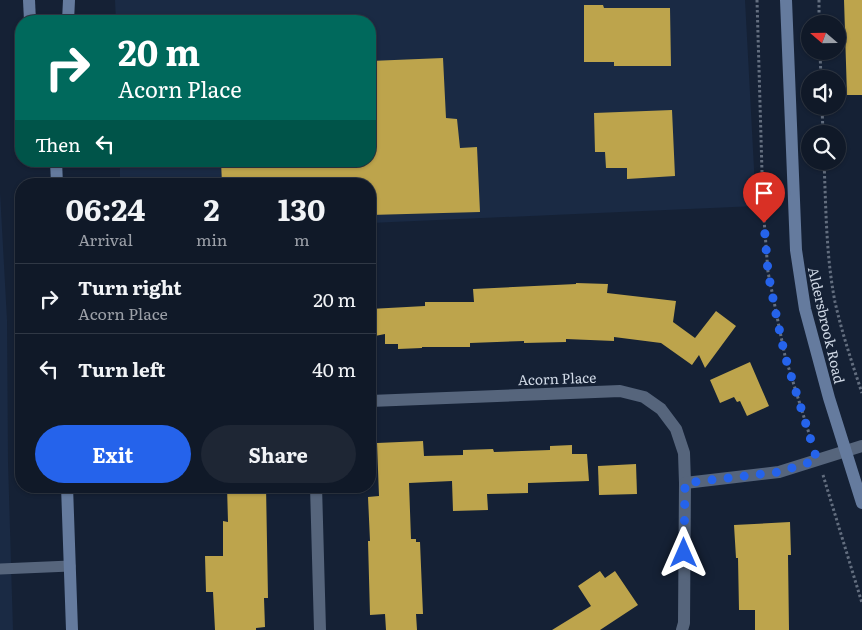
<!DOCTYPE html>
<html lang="en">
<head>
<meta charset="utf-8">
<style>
  body { margin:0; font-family:Literata,serif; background:#1e2634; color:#f1f3f6; height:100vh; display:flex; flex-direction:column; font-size:19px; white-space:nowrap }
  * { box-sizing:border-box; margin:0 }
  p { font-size:16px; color:#9ca0a8 }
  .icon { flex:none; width:28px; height:28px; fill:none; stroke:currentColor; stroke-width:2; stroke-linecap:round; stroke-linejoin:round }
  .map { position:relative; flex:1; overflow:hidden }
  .drawer { position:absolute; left:15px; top:178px; width:361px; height:315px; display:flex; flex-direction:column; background:#101928; border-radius:20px; box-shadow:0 1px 4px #0004,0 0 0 1px #303845 }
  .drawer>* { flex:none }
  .hud { position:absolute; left:15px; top:15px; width:361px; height:152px; border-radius:20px; box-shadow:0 1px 4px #0004,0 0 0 1px #303845; background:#00695c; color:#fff; overflow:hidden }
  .needle { width:32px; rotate:290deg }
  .controls { position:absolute; left:801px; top:15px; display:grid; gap:10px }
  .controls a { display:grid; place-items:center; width:45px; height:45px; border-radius:50%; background:#101928; box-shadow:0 1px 4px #0004,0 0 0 1px #303845; font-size:25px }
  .pin { position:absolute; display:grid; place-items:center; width:42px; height:42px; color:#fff; margin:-51px -21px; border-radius:50% 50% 50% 0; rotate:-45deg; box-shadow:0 0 5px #0007 }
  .pin .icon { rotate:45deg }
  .me { position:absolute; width:55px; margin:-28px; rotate:0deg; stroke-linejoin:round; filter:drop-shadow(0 0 4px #0008) }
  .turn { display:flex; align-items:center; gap:18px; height:105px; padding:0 20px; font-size:22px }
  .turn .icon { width:65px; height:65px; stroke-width:2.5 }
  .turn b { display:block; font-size:35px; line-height:42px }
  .then { display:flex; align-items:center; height:48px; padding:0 20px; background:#0003; gap:10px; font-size:19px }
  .eta { display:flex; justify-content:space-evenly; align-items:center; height:85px; text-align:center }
  .eta b { font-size:30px; font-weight:700; line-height:35px }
  .cta { display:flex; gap:10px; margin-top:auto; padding:10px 20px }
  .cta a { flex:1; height:58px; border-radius:30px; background:#2563eb; color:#fff; font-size:20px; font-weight:700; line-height:58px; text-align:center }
  .cta a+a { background:#1e2634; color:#f1f3f6 }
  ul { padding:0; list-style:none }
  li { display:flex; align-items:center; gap:15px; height:70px; padding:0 20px; border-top:1px solid #303845 }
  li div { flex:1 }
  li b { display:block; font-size:19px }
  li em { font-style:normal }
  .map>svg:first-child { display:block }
  .built { fill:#1a2a44 }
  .building { fill:#bda44c }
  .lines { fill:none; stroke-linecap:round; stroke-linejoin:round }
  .path { stroke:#636e7f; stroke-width:3; stroke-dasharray:2.5 2.5; stroke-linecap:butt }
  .lane { stroke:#56657c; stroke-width:11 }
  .street { stroke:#56657c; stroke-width:12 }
  .secondary { stroke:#657b9e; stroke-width:12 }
  .route { stroke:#2563eb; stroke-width:9; stroke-dasharray:0 16.2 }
  .labels { text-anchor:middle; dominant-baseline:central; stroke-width:5; stroke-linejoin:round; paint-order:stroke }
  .street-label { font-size:14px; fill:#cfd8e5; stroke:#152135 }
</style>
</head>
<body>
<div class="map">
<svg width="862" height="630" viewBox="0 0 862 630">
  <rect width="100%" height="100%" fill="#152135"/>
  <g class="built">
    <path d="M 115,0 L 745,0 L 756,206 L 370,223 L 370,184 L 120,184 L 120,161 L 370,161 L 370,21 L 116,21 Z"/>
    <path d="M 0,192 L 7,320 L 8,462 L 13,630 L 0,630 Z"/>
  </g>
  <g class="building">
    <path d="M 844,0 L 862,0 L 862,95 L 847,95 Z"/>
    <path d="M 584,5 L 603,5 L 604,8 L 670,8 L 671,66 L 614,66 L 614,62 L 584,62 Z"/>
    <path d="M 443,58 L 446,118 L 457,119 L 460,148 L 477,147 L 480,212 L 370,215 L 370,184 L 222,184 L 221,161 L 370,161 L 370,61 Z"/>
    <path d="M 672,110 L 675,176 L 627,179 L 627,168 L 606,168 L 605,152 L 595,152 L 594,113 Z"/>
    <path d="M 576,283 L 608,284 L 607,293 L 676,301 L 673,322 L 695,338 L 716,311 L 736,326 L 705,368 L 699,355 L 692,365 L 661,343 L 614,337 L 614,341 L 566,339 L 566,342 L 524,343 L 524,341 L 470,343 L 470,347 L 422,347 L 422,348 L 398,349 L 398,344 L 385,344 L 385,334 L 370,337 L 370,309 L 425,306 L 425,302 L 474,302 L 473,289 L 576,284 Z"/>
    <path d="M 750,362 L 769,406 L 747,416 L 740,401 L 737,402 L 734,397 L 720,403 L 710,380 Z"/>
    <path d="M 423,441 L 424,456 L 463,455 L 463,450 L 493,449 L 494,452 L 550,450 L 550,446 L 572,445 L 572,454 L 587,454 L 589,481 L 528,483 L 528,493 L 487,494 L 488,510 L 453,511 L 452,481 L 409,483 L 411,539 L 416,539 L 416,542 L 420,542 L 423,614 L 416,614 L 417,630 L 386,630 L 385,614 L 370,615 L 368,541 L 370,541 L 368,497 L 379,496 L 377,443 Z"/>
    <path d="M 636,464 L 637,494 L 599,495 L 598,466 Z"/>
    <path d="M 227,486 L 266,486 L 268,598 L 264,598 L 265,627 L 256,628 L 256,630 L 215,630 L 213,592 L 206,592 L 205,556 L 223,556 L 223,521 L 228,522 Z"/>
    <path d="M 790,522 L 791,555 L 788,555 L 789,630 L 755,630 L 755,610 L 739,610 L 738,558 L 736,558 L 734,525 Z"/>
    <path d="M 600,571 L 605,578 L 615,571 L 638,605 L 600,630 L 552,630 L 591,606 L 578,586 Z"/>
  </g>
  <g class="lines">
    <g class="path">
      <path d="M 757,0 L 763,206 L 768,272 L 785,356 L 812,443"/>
      <path d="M 819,0 L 819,24"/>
      <path d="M 820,51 L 821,79"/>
      <path d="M 822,106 L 823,134"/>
      <path d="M 824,161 C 826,208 826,256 835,302 C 842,333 852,363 862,393"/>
      <path d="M 823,475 L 862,603"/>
    </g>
    <path class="lane" d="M 0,569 L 70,566"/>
    <g class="street">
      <path d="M 370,401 L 620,391 L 644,397 L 661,409 L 676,429 L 684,453 L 685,483 L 684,623 L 682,630"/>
      <path d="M 685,483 L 779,472 L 862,446"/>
      <path d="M 316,486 L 320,630"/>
    </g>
    <g class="secondary">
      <path d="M 29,0 L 30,21"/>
      <path d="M 786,0 L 796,250 L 805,309 L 829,398 L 862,503"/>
      <path d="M 68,21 L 69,0"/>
      <path d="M 56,161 L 57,184"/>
      <path d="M 67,486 L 72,630"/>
    </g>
  </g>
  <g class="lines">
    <path class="route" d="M 684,553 L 685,483 L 779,472 L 817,460 L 785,356 L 776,314 L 768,272 L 764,223"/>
  </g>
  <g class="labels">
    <g class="street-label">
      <text transform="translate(827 325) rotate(77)">Aldersbrook Road</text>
      <text transform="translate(557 378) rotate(-2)">Acorn Place</text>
    </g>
  </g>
</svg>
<div class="controls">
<a><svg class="needle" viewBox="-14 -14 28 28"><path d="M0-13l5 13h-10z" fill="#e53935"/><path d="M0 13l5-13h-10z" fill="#9ca0a8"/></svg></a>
<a><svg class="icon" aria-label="sound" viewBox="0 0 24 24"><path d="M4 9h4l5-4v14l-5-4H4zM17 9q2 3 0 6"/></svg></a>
<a><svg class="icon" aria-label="search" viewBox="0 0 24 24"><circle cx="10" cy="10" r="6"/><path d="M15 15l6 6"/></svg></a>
</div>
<div class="pin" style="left:764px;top:223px;background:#d93025"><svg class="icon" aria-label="arrive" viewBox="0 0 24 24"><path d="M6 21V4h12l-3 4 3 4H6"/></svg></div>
<svg class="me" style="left:684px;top:553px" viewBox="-20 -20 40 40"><path d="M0-17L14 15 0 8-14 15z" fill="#2563eb" stroke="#fff" stroke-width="4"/></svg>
<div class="hud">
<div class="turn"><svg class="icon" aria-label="right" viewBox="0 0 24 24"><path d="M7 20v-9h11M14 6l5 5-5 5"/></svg><div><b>20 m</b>Acorn Place</div></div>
<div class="then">Then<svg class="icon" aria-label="left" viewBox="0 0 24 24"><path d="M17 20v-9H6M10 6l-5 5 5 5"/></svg></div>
</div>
<section class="drawer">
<div class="eta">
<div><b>06:24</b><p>Arrival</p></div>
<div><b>2</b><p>min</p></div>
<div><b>130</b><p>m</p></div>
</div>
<ul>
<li><svg class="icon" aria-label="right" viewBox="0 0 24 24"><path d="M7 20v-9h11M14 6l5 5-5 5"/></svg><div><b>Turn right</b><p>Acorn Place</p></div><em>20 m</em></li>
<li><svg class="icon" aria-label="left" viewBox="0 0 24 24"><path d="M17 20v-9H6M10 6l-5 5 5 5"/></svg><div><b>Turn left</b></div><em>40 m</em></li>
</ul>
<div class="cta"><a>Exit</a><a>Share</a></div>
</section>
</div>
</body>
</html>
